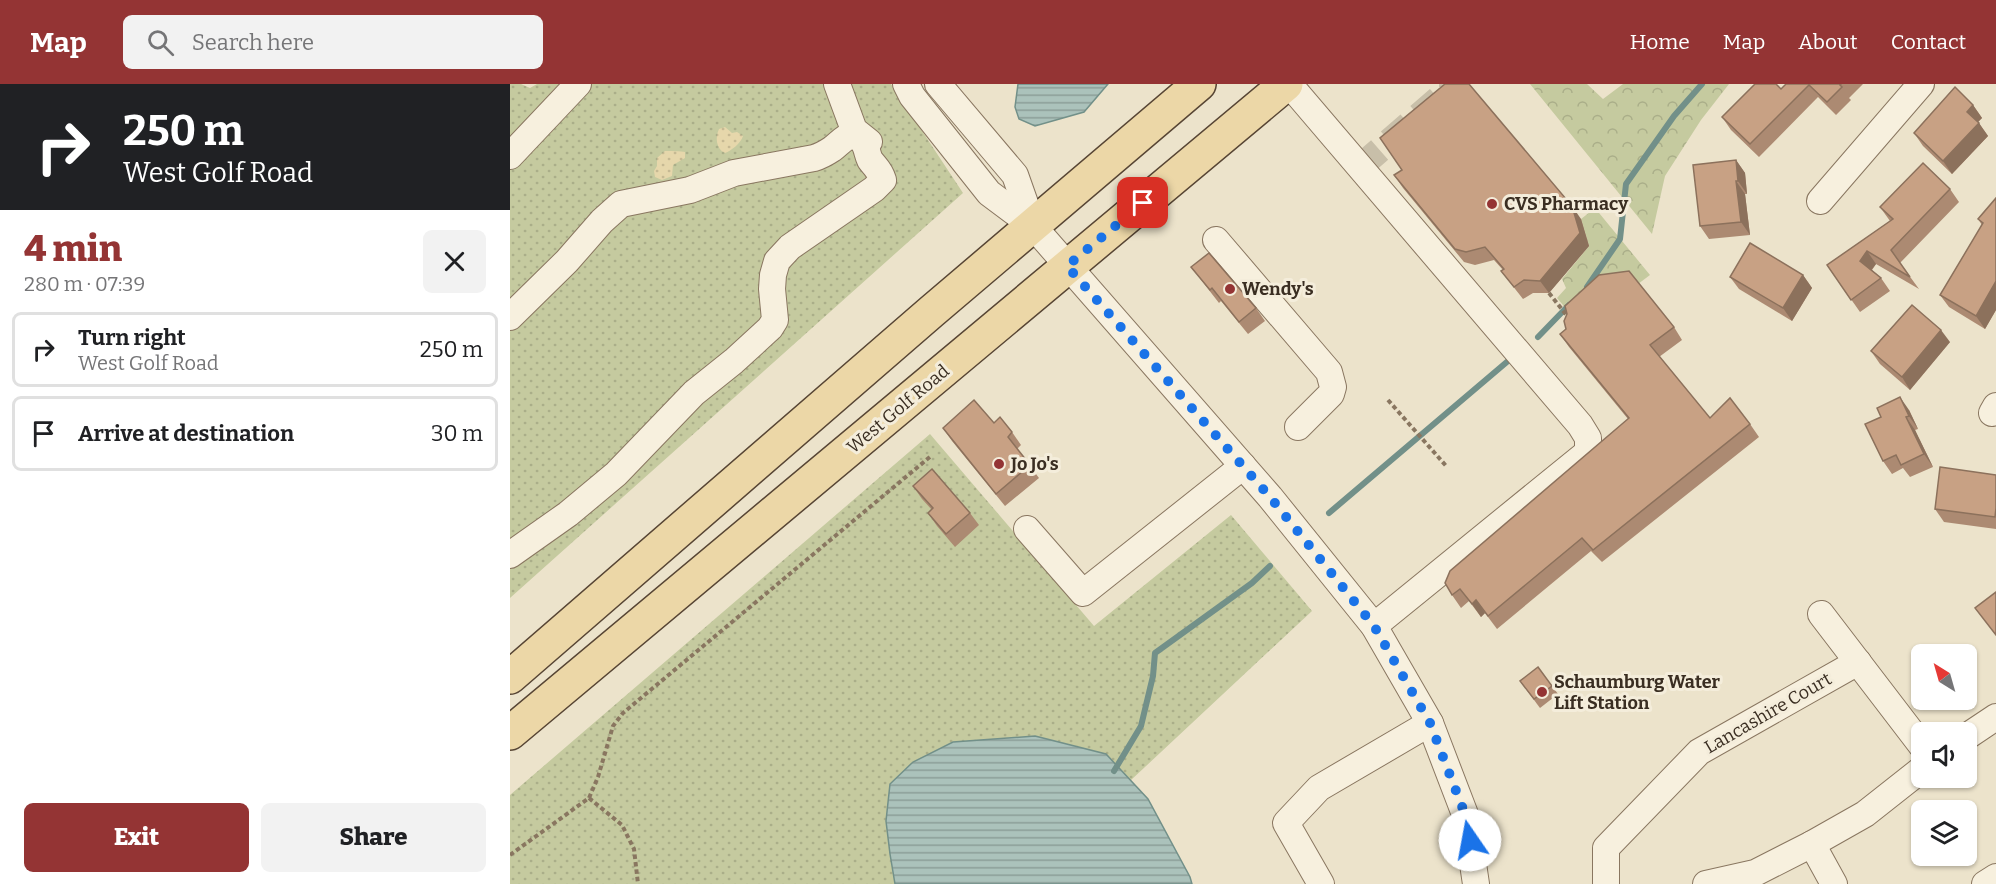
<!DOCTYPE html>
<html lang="en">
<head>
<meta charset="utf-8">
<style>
  body { margin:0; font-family:Bitter,serif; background:#f2f2f2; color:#202124; height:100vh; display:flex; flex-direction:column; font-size:22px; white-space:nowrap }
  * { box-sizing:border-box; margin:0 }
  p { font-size:20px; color:#757577 }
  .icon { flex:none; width:33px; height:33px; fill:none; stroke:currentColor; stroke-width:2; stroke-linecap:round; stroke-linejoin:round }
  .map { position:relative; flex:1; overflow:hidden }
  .drawer { display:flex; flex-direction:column; background:#fff; width:510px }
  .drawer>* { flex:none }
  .banner { background:#202124; color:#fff; overflow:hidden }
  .needle { width:39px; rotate:323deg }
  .controls { position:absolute; left:1401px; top:560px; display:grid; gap:12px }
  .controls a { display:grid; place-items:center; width:66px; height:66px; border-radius:9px; background:#fff; box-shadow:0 2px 4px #0004; font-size:30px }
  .pin { position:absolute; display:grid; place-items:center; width:51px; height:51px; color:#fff; margin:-26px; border-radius:12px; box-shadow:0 3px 9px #0006 }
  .me { position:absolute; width:66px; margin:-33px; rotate:348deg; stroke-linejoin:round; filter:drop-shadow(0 0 4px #0008) }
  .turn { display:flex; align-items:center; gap:21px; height:126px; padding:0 24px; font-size:27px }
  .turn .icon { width:78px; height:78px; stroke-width:2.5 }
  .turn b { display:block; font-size:42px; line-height:51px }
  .round { display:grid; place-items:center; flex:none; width:63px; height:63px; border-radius:9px; background:#f2f2f2 }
  .summary { display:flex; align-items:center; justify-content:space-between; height:102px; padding:0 24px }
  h1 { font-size:36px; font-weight:800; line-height:45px; color:#943434 }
  .primary-button { display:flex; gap:12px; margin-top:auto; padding:12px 24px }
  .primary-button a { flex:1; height:69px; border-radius:9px; background:#943434; color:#fff; font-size:24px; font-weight:800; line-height:69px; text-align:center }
  .primary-button a+a { background:#f2f2f2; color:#202124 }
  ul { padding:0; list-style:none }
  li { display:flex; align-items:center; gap:18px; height:75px; margin:0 12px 9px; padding:0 12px; border:3px solid #e0e0e0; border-radius:9px }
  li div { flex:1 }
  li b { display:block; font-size:22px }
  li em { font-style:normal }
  header { display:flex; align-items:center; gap:36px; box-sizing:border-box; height:84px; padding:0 30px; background:#943434; color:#fff }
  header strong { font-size:28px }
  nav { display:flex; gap:33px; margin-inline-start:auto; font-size:21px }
  .search { width:420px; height:54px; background:#f2f2f2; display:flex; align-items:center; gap:15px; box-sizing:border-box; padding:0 21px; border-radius:9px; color:#757577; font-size:22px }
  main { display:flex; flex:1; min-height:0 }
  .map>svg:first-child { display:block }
  .green { fill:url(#green-dots) }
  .forest { fill:url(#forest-crowns) }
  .sand { fill:url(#sand-dots) }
  .water { fill:url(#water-rules); stroke:#729089; stroke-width:1.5 }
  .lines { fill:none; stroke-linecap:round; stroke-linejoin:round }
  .stream { stroke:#729089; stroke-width:6 }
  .minor-tunnel { stroke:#c8bfa9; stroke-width:26; stroke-dasharray:26 13; stroke-linecap:butt }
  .minor-casing { stroke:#897660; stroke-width:28 }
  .major-casing { stroke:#574534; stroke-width:36 }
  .path { stroke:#897660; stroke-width:4; stroke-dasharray:4.5 3; stroke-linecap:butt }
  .minor { stroke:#f7f0de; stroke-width:26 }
  .major { stroke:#ecd7a7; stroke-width:33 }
  .wall { fill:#ac8a72 }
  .shaded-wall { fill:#8c715c }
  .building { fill:#c8a184; stroke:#8c715c; stroke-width:1.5 }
  .route { stroke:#1a73e8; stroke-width:10; stroke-dasharray:0 18 }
  .poi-dot { fill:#943434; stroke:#f4eddb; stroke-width:2 }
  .labels { text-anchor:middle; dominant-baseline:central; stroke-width:6; stroke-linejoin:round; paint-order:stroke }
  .poi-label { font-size:18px; font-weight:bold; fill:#3a2e22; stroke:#f4eddb; text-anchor:start }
  .street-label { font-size:18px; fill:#3a2e22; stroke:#f4eddb }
</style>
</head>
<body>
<header>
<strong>Map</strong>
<div class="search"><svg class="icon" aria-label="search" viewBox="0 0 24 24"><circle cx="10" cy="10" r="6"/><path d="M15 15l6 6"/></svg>Search here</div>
<nav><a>Home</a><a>Map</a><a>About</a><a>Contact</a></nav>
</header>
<main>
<section class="drawer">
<div class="banner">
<div class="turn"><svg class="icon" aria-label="right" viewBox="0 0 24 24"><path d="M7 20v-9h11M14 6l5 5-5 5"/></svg><div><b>250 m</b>West Golf Road</div></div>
</div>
<div class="summary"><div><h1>4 min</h1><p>280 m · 07:39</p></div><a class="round"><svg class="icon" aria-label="close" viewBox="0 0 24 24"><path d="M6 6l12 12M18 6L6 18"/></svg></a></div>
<ul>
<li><svg class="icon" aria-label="right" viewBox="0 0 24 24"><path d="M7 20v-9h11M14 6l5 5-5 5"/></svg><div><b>Turn right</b><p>West Golf Road</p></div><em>250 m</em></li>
<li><svg class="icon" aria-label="arrive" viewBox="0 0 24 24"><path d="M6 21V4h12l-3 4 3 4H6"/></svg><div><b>Arrive at destination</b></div><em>30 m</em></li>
</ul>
<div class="primary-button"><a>Exit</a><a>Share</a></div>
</section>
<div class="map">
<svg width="1486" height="800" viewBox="0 0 1486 800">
  <defs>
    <pattern id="green-dots" width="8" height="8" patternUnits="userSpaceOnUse" patternTransform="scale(1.5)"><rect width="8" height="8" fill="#c5ca9f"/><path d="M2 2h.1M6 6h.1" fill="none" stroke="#aaae89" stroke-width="1.8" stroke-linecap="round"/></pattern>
    <pattern id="forest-crowns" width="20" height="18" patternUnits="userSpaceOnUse" patternTransform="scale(1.5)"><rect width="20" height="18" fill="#c5ca9f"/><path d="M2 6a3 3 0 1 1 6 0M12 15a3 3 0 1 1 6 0" fill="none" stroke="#aaae89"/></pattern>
    <pattern id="sand-dots" width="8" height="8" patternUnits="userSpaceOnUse" patternTransform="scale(1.5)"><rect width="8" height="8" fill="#e6d7ab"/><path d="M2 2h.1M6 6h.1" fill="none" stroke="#c6b993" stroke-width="1.8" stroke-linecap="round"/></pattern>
    <pattern id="water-rules" width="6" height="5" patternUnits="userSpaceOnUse" patternTransform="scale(1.5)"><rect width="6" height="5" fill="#abc2bb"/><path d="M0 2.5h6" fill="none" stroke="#8c9e98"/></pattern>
  </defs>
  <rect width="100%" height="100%" fill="#ece3cb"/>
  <g class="green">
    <path d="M 0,0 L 11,0 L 20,4 L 27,0 L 381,0 L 453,109 L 0,514 Z"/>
    <path d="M 420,350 L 584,542 L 721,431 L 802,527 L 620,697 L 596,670 L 525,652 L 443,658 L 403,678 L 380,700 L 376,737 L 380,770 L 385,800 L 0,800 L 0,711 Z"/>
  </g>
  <g class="forest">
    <path d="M 1020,0 L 1077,0 L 1093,15 L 1113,0 L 1219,0 L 1191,36 L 1155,92 L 1142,150 Z"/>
    <path d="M 1085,124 L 1140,191 L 1128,200 L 1064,234 L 1047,214 L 1056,204 L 1052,195 L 1079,162 L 1071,135 Z"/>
  </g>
  <g class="sand">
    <path d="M 215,43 L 222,49 L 227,48 L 233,52 C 231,59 221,67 215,69 C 206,65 205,53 209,45 Z"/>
    <path d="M 155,67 C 158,67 172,67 175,68 L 175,74 L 163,81 L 162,92 L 152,96 L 145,93 L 144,87 L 147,82 L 147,74 Z"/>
  </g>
  <g class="water">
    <path d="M 508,0 L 598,0 L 574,28 L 525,42 L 509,35 L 505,23 Z"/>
    <path d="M 525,652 L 596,670 L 638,715 L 680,793 L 682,800 L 385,800 L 380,770 L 376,737 L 380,700 L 403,678 L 443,658 Z"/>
  </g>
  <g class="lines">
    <g class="stream">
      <path d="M 1077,203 L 1110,155 L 1116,100 L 1164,32 L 1192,0"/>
      <path d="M 1028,253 L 1059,221"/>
      <path d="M 819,429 L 998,277"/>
      <path d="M 604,687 L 631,642 L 643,592 L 645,569 L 742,499 L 760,482"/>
    </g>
    <path class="minor-tunnel" d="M 850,83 L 942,3 L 942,0"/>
    <defs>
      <g id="minor">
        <path d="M 327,0 L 344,46 L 359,58"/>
        <path d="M 396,0 L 402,12 L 479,109 L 523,142 L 760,413 L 864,542 L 920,639 L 956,733 L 966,800"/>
        <path d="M 428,0 L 505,91 L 523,142"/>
        <path d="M 779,0 L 1070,341 L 1078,354 L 1078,368 L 864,542"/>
        <path d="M 0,72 L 68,0"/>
        <path d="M 1310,117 L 1411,0"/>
        <path d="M 706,156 L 819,288 L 823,303 L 821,310 L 788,343"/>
        <path d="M 0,233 L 57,177 L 92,137 L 111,120 L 180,106 L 224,89 L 304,74 C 311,72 316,69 322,65 C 332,58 341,43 353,58 C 357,63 357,70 360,76 C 366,84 370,86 373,96 L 364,105 L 280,163 L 267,177 L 263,191 L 262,205 L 265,236 L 260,244 L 224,277 L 184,309 L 106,390 L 58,430 L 0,471"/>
        <path d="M 1482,329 L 1486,322"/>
        <path d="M 517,445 L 573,509 L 733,382"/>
        <path d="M 1311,530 L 1412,662"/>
        <path d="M 1456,653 L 1486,633"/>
        <path d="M 1302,760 L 1324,800"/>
        <path d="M 811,800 L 776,739 L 809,704 L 920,639"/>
        <path d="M 1096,800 L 1096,764 L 1189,668 L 1348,578"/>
        <path d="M 1196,800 L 1245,789 L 1302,760 L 1355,730 L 1412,685"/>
        <path d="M 1475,800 L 1486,793"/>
      </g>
      <g id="major">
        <path d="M 0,593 L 421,228 L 689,0"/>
        <path d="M 0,649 L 776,0"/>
      </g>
    </defs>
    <use href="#minor" class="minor-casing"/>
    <use href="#major" class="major-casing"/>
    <g class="path">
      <path d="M 1039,209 L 1058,233"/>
      <path d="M 878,316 L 937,383"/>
      <path d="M 79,714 L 112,741 L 124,765 L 128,800"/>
      <path d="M 0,771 L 79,714 L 88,693 L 103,642 L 113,629 L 421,372"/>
    </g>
    <use href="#minor" class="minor"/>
    <use href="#major" class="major"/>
  </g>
  <g class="wall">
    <path d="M 1276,0 L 1353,0 L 1339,14 L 1341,16 L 1326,31 L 1308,13 L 1249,73 L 1221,46 L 1212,33 L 1271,5 Z"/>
    <path d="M 1463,21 L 1472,34 L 1468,38 L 1478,52 L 1442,90 L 1413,62 L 1404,49 Z"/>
    <path d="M 1226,76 L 1235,89 L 1237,110 L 1235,110 L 1240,151 L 1199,155 L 1190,142 Z"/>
    <path d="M 884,91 L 1071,135 L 1079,162 L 1039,209 L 1023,209 L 1013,215 L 991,187 L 993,186 L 984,176 L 965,181 L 954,178 L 893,104 Z"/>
    <path d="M 1440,105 L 1449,118 L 1390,179 L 1409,205 L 1366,180 L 1362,186 L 1371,194 L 1380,207 L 1350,228 L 1317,181 L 1380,137 L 1370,123 Z"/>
    <path d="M 1486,114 L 1486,226 L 1475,245 L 1439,223 L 1430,211 L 1472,141 L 1468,135 Z"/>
    <path d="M 681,183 L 746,224 L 755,237 L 738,250 L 711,217 L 709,219 Z"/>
    <path d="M 1293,191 L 1302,204 L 1282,237 L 1229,205 L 1220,193 Z"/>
    <path d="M 1164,243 L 1172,256 L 1149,273 L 1200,334 L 1240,340 L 1249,353 L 1092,478 L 1081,467 L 987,545 L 975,529 L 971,533 L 959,517 L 951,524 L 942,511 L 1118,335 L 1059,263 L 1050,250 Z"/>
    <path d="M 1440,258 L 1400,306 L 1370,280 L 1361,267 Z"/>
    <path d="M 1399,326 L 1408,345 L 1405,346 L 1423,383 L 1400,393 L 1393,384 L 1382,390 L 1373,377 L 1371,333 Z"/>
    <path d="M 484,339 L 502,348 L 511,361 L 507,365 L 529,394 L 495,422 L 442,357 L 433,344 Z"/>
    <path d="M 1486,391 L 1486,445 L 1434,438 L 1425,425 Z"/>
    <path d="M 403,402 L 460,429 L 469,441 L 445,463 L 427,442 L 418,429 L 422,426 L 412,415 Z"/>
    <path d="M 1010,597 L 1042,602 L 1048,610 L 1030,624 Z"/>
  </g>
  <g class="shaded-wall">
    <path d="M 1463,21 L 1472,34 L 1466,40 L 1457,28 Z"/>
    <path d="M 1469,39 L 1478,52 L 1442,90 L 1433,77 Z"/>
    <path d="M 1226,76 L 1235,89 L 1237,110 L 1228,97 Z"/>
    <path d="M 1226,97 L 1235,110 L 1240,151 L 1231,138 Z"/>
    <path d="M 1062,122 L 1071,135 L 1079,162 L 1039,209 L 1030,197 Z"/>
    <path d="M 1357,167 L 1366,180 L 1359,189 L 1350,177 Z"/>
    <path d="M 1293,191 L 1302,204 L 1282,237 L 1273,224 Z"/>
    <path d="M 1486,197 L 1486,226 L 1475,245 L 1466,232 Z"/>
    <path d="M 1431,246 L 1440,258 L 1400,306 L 1392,293 Z"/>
    <path d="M 1390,313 L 1399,326 L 1408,345 L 1399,332 Z"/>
    <path d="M 1396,333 L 1405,346 L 1423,383 L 1414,370 Z"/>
    <path d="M 966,516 L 975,529 L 971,533 L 962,520 Z"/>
  </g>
  <g class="building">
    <path d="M 935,0 L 959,0 L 1062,122 L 1070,149 L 1030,197 L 1014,196 L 1004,203 L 991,187 L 994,185 L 975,163 L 956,168 L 945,165 L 884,91 L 892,86 L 870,54 Z"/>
    <path d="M 1245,0 L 1266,0 L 1271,5 L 1276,0 L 1331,0 L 1330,1 L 1332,3 L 1317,18 L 1299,1 L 1240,60 L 1212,33 Z"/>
    <path d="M 1445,3 L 1463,21 L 1457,28 L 1469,39 L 1433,77 L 1404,49 Z"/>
    <path d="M 1226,76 L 1228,97 L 1226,97 L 1231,138 L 1190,142 L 1183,81 Z"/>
    <path d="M 1413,79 L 1440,105 L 1381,166 L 1400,193 L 1357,167 L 1350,177 L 1371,194 L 1341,216 L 1317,181 L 1383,135 L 1370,123 Z"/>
    <path d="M 1486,114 L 1486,197 L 1466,232 L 1430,211 L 1473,139 L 1468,135 Z"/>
    <path d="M 1240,159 L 1293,191 L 1273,224 L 1220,193 Z"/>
    <path d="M 699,169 L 746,224 L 729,238 L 702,204 L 700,206 L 681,183 Z"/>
    <path d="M 1119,187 L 1164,243 L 1140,261 L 1200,334 L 1220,314 L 1240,340 L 1083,466 L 1072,454 L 978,532 L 966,516 L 962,520 L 950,505 L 942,511 L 935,499 L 940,487 L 1119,334 L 1050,250 L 1056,245 L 1054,237 L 1057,230 L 1055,222 L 1089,191 Z"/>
    <path d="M 1402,221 L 1431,246 L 1392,293 L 1361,267 Z"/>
    <path d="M 1390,313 L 1399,332 L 1396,333 L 1414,370 L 1391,381 L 1386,371 L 1373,377 L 1355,340 L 1371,333 L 1367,324 Z"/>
    <path d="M 464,316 L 484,339 L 490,333 L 502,348 L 498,353 L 520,381 L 486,410 L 433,344 Z"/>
    <path d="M 1430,383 L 1486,391 L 1486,424 L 1485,433 L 1425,425 Z"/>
    <path d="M 422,385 L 460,429 L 436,450 L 418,429 L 423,424 L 403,402 Z"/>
    <path d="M 1486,508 L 1486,551 L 1465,524 Z"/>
    <path d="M 1028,583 L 1042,602 L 1024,615 L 1010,597 Z"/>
  </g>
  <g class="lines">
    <path class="route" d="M 633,119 L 557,182 L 760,413 L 864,542 L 920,639 L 956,733 L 960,756"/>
  </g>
  <g class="poi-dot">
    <circle cx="982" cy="120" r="6"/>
    <circle cx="720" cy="205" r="6"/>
    <circle cx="489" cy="380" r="6"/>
    <circle cx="1032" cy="608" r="6"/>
  </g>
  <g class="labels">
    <g class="poi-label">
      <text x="994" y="120">CVS Pharmacy</text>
      <text x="732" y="205">Wendy's</text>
      <text x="501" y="380">Jo Jo's</text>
      <text x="1044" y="598">Schaumburg Water<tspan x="1044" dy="21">Lift Station</tspan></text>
    </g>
    <g class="street-label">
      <text transform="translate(388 325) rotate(-40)">West Golf Road</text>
      <text transform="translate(1258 629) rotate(-30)">Lancashire Court</text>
    </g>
  </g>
</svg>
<div class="controls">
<a><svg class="needle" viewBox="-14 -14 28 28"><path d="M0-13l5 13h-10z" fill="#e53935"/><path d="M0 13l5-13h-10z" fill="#757577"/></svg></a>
<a><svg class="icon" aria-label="sound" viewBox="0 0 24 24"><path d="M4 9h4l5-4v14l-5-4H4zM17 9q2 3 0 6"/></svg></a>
<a><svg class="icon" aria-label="layers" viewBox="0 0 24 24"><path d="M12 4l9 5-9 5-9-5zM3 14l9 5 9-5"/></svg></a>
</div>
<div class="pin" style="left:633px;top:119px;background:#d93025"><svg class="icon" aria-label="arrive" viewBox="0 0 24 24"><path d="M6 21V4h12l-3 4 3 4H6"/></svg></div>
<svg class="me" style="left:960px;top:756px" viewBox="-20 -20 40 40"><circle r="19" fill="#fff"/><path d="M0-13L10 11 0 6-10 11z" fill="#1a73e8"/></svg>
</div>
</main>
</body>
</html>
